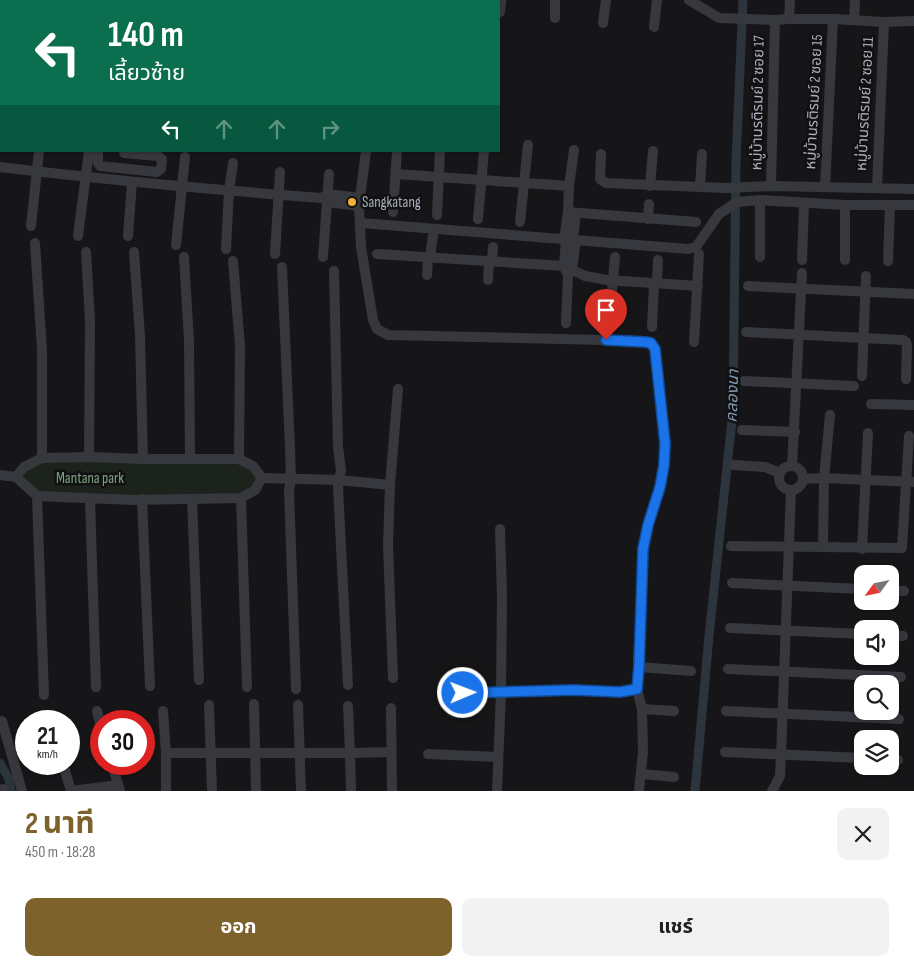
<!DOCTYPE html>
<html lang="th">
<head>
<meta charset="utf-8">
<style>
  body { margin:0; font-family:"Sofia Sans Condensed","Noto Sans Thai",sans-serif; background:#f2f2f2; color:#202124; height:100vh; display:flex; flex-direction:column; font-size:19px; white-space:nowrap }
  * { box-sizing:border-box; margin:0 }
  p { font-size:16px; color:#757577 }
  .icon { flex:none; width:28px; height:28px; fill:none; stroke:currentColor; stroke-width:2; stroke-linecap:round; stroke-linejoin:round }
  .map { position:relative; height:791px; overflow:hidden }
  .panel { display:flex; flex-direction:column; background:#fff; flex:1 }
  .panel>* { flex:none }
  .top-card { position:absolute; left:0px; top:0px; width:500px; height:152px; box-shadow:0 1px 4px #0004; background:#0b6e4f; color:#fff; overflow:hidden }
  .needle { width:32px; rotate:237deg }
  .fabs { position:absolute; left:854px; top:565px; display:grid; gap:10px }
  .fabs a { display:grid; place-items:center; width:45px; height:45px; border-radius:10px; background:#fff; box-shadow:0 1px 4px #0004; font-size:25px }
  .speed { position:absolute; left:15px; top:710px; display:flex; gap:10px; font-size:25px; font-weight:700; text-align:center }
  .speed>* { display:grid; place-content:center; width:65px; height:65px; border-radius:50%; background:#fff; box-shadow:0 1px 4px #0004; line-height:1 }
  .speed small { font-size:12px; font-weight:400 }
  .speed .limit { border:8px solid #d22; background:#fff; color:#111 }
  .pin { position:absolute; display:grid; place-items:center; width:42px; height:42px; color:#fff; margin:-51px -21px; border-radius:50% 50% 50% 0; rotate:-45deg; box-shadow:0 0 5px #0007 }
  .pin .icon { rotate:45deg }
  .me { position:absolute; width:55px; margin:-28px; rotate:89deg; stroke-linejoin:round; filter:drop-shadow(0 0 4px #0008) }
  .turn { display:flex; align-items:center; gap:18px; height:105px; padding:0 25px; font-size:22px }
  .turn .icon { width:65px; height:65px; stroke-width:2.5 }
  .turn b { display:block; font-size:35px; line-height:42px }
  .lanes { display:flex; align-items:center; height:48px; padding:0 25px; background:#0003; justify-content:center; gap:25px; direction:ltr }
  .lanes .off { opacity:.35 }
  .round { display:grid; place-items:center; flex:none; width:52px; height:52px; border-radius:10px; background:#f2f2f2 }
  .overview { display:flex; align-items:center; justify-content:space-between; height:85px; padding:0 25px }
  h1 { font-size:30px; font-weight:700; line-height:38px; color:#7e622b }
  .primary-button { display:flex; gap:10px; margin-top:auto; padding:10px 25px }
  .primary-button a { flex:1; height:58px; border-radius:10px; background:#7e622b; color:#fff; font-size:20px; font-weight:700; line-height:58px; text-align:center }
  .primary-button a+a { background:#f2f2f2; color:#202124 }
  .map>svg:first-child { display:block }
  .green { fill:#1c231d }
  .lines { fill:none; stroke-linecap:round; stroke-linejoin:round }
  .canal { stroke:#2c353c; stroke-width:9 }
  .minor { stroke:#37383d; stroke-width:10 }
  .route-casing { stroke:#114b97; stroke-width:12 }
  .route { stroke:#1a73e8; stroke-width:9 }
  .poi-dot { fill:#f2b134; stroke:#111113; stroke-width:2 }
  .labels { text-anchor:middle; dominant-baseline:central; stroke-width:5; stroke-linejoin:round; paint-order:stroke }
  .street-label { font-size:15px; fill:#a8adb8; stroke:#111113 }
  .poi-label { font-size:15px; fill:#a8adb8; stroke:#111113; text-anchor:start }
  .park-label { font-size:15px; fill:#7fa381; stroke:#111113 }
  .water-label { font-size:16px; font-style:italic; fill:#7f9bb3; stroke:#111113 }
</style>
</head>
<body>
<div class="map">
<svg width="914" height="791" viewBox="0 0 914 791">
  <rect width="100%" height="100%" fill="#161618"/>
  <path class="green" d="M 42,458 L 239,461 L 253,466 L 259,481 L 241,498 L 37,496 L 25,485 L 24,467 Z"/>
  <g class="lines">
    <g class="canal">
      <path d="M 0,763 L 9,779 L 11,791"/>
      <path d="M 695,791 L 709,636 L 733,411 L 736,161 L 743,0"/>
    </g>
    <g class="minor">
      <path d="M 261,0 L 279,1"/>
      <path d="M 313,0 L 330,1"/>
      <path d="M 689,0 L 719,18 L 775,20 L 789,19 L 833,19 L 884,22 L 914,21"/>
      <path d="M 298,1 L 304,0"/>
      <path d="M 391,1 L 391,0"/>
      <path d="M 445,1 L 445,0"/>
      <path d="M 500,12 L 501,0"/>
      <path d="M 555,18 L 555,0"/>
      <path d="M 789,19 L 790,0"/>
      <path d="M 854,20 L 855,0"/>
      <path d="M 603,23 L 606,0"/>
      <path d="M 654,27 L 657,0"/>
      <path d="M 0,56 L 1,56"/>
      <path d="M 98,151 L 98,163 L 100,166 L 157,172 L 161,169 L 162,159 L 158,156 L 124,153"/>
      <path d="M 366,151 L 359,206 L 361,247 L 373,320 L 377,329 L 388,335 L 645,341 L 651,343 L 655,349 L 665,443 L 664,465 L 660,487 L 648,525 L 643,549 L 637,689 L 642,709 L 643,752 L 639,791"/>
      <path d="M 601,154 L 600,179 L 606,183 L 725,188 L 771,186 L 914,189"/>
      <path d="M 0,167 C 107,180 215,190 322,198 L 328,194 L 360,198"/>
      <path d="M 396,174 L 569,186 L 568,212 L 696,222"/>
      <path d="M 569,186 L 574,150"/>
      <path d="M 650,186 L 653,151"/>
      <path d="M 771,186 L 775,20"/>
      <path d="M 700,187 L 702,154"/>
      <path d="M 825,187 L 833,19"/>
      <path d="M 877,188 L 884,22"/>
      <path d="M 323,198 L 327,202 L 359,206"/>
      <path d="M 760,200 L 760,257"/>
      <path d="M 393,212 L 397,151"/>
      <path d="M 437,215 L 440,151"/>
      <path d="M 478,219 L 484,151"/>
      <path d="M 648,219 L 649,204"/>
      <path d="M 520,222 L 528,145"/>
      <path d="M 361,223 L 688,249 L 696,247 L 719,214 L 737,202 L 760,200 L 845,205 L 914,205"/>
      <path d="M 31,226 L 39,151"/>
      <path d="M 78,236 L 89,151"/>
      <path d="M 128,236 L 132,182"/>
      <path d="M 564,239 L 568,212"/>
      <path d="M 573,240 L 576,213"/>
      <path d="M 35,243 L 42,350 L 42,458"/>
      <path d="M 176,245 L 185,157"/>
      <path d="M 226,249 L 229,191 L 233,163"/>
      <path d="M 86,252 L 90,321 L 89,457"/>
      <path d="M 134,252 L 140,336 L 143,459"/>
      <path d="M 275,254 L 280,172"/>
      <path d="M 377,254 L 564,266 L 585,276 L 607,280 L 698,286"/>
      <path d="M 184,257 L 189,341 L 190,458"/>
      <path d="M 323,257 L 329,174"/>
      <path d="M 430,257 L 433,235"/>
      <path d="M 802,260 L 804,203"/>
      <path d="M 845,260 L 845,205"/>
      <path d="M 233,261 L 240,346 L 239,459"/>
      <path d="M 492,261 L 493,247"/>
      <path d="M 888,261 L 890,205"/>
      <path d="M 282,267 L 290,448 L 291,480 L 289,490 L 296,689"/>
      <path d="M 334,271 L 338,447 L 341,470 L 338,487 L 348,685"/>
      <path d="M 427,275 L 428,257"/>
      <path d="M 568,275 L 572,270 L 576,240"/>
      <path d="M 488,280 L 489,261"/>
      <path d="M 657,284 L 658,260"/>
      <path d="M 748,286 L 914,294"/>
      <path d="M 566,323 L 568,276 L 564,266 L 566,240"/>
      <path d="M 609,325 L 615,257"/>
      <path d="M 652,327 L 654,284"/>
      <path d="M 746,332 L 903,340 L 906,342 L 907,346 L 906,379"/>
      <path d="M 694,342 L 699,254"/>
      <path d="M 862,376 L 866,276"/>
      <path d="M 744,381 L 854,386"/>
      <path d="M 871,404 L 914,405"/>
      <path d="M 742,430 L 795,432"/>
      <path d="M 734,465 L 765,467 L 780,473"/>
      <path d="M 792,466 L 802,273"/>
      <circle cx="791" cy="478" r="12"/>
      <path d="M 0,475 L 16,477 L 37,496 L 134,500 L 241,498 L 255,490 L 262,478"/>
      <path d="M 16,477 L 24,467 L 42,458 L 89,457 L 143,459 L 239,459 L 253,466 L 262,478"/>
      <path d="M 262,478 L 339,480 L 390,485"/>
      <path d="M 803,479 L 824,478 L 914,482"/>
      <path d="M 37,496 L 44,695"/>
      <path d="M 241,498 L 247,687"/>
      <path d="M 90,499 L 96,687"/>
      <path d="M 142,499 L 150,686"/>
      <path d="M 192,499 L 199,680"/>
      <path d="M 731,546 L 902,548 L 909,436"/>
      <path d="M 823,547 L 824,478 L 830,415"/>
      <path d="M 862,549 L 868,433"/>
      <path d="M 732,583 L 862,589"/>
      <path d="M 890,591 L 904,591"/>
      <path d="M 730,628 L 862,634"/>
      <path d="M 890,636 L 903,636"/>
      <path d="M 639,667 L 691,671"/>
      <path d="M 728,669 L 901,677"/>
      <path d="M 393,678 L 388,545 L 390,485 L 398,389"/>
      <path d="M 444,693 L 501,693 L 502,596 L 500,529"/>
      <path d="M 254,704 L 256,791"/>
      <path d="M 209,705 L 212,791"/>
      <path d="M 298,705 L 301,791"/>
      <path d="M 348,706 L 350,753 L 391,752"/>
      <path d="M 391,708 L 392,791"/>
      <path d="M 642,709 L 674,711"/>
      <path d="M 97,711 L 101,727"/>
      <path d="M 163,711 L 166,753"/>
      <path d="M 726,711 L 899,719"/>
      <path d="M 49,719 L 50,721"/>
      <path d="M 2,721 L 22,791"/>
      <path d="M 725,752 L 862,758"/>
      <path d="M 428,754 L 498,757"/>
      <path d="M 890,760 L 898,760"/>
      <path d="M 63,764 L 71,791"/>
      <path d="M 112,764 L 120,791"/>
      <path d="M 642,774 L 674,777"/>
      <path d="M 0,791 L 3,789"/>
      <path d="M 71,791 L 118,785"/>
      <path d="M 166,791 L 166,753 L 350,753 L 351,791"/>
      <path d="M 497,791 L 501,693 L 574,690 L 620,692 L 637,689"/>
      <path d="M 772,791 L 780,776 L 781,755 L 791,490"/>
    </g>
  </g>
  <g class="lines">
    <defs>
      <path id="route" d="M 463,693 L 574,690 L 620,692 L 637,689 L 639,667 L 643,549 L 648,525 L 660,487 L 664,465 L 665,443 L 655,349 L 651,343 L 645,342 L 606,340"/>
    </defs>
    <use href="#route" class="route-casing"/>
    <use href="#route" class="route"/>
  </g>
  <circle class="poi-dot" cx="352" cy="202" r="5"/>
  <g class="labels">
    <g class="street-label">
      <text transform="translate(814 102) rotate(-87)">หมู่บ้านรติรมย์ 2 ซอย 15</text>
      <text transform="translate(758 103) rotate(-89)">หมู่บ้านรติรมย์ 2 ซอย 17</text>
      <text transform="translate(865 104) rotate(-87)">หมู่บ้านรติรมย์ 2 ซอย 11</text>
    </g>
    <g class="poi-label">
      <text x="362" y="202">Sangkatang</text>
    </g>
    <g class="park-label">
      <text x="90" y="478">Mantana park</text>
    </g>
    <g class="water-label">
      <text transform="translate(733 396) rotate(-88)">คลองนา</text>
    </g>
  </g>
</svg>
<div class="fabs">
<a><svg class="needle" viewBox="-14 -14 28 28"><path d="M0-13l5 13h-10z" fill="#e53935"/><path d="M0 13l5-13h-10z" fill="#757577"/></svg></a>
<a><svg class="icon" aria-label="sound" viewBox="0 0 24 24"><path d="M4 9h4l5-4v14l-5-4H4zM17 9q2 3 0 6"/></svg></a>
<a><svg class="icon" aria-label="search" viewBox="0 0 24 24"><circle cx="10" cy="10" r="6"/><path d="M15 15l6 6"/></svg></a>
<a><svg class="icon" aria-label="layers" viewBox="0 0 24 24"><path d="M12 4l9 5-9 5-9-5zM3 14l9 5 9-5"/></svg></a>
</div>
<div class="speed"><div>21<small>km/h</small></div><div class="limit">30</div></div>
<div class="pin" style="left:606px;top:340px;background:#d93025"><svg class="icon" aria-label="arrive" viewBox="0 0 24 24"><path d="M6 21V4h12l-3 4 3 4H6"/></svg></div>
<svg class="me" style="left:463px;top:693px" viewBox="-20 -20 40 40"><circle r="17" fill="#1a73e8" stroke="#fff" stroke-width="3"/><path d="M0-11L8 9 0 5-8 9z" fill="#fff"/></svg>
<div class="top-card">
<div class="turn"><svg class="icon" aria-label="left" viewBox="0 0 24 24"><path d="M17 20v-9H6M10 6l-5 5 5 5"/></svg><div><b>140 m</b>เลี้ยวซ้าย</div></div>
<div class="lanes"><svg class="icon" aria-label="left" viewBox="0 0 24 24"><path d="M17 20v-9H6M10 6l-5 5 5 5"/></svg><svg class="icon off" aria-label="ahead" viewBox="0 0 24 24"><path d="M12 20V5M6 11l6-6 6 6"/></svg><svg class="icon off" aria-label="ahead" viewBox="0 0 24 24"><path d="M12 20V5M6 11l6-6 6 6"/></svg><svg class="icon off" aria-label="right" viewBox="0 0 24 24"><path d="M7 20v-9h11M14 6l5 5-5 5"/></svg></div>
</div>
</div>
<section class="panel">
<div class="overview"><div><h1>2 นาที</h1><p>450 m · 18:28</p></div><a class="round"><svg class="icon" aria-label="close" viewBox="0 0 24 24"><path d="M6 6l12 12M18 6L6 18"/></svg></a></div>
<div class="primary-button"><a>ออก</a><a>แชร์</a></div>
</section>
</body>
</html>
